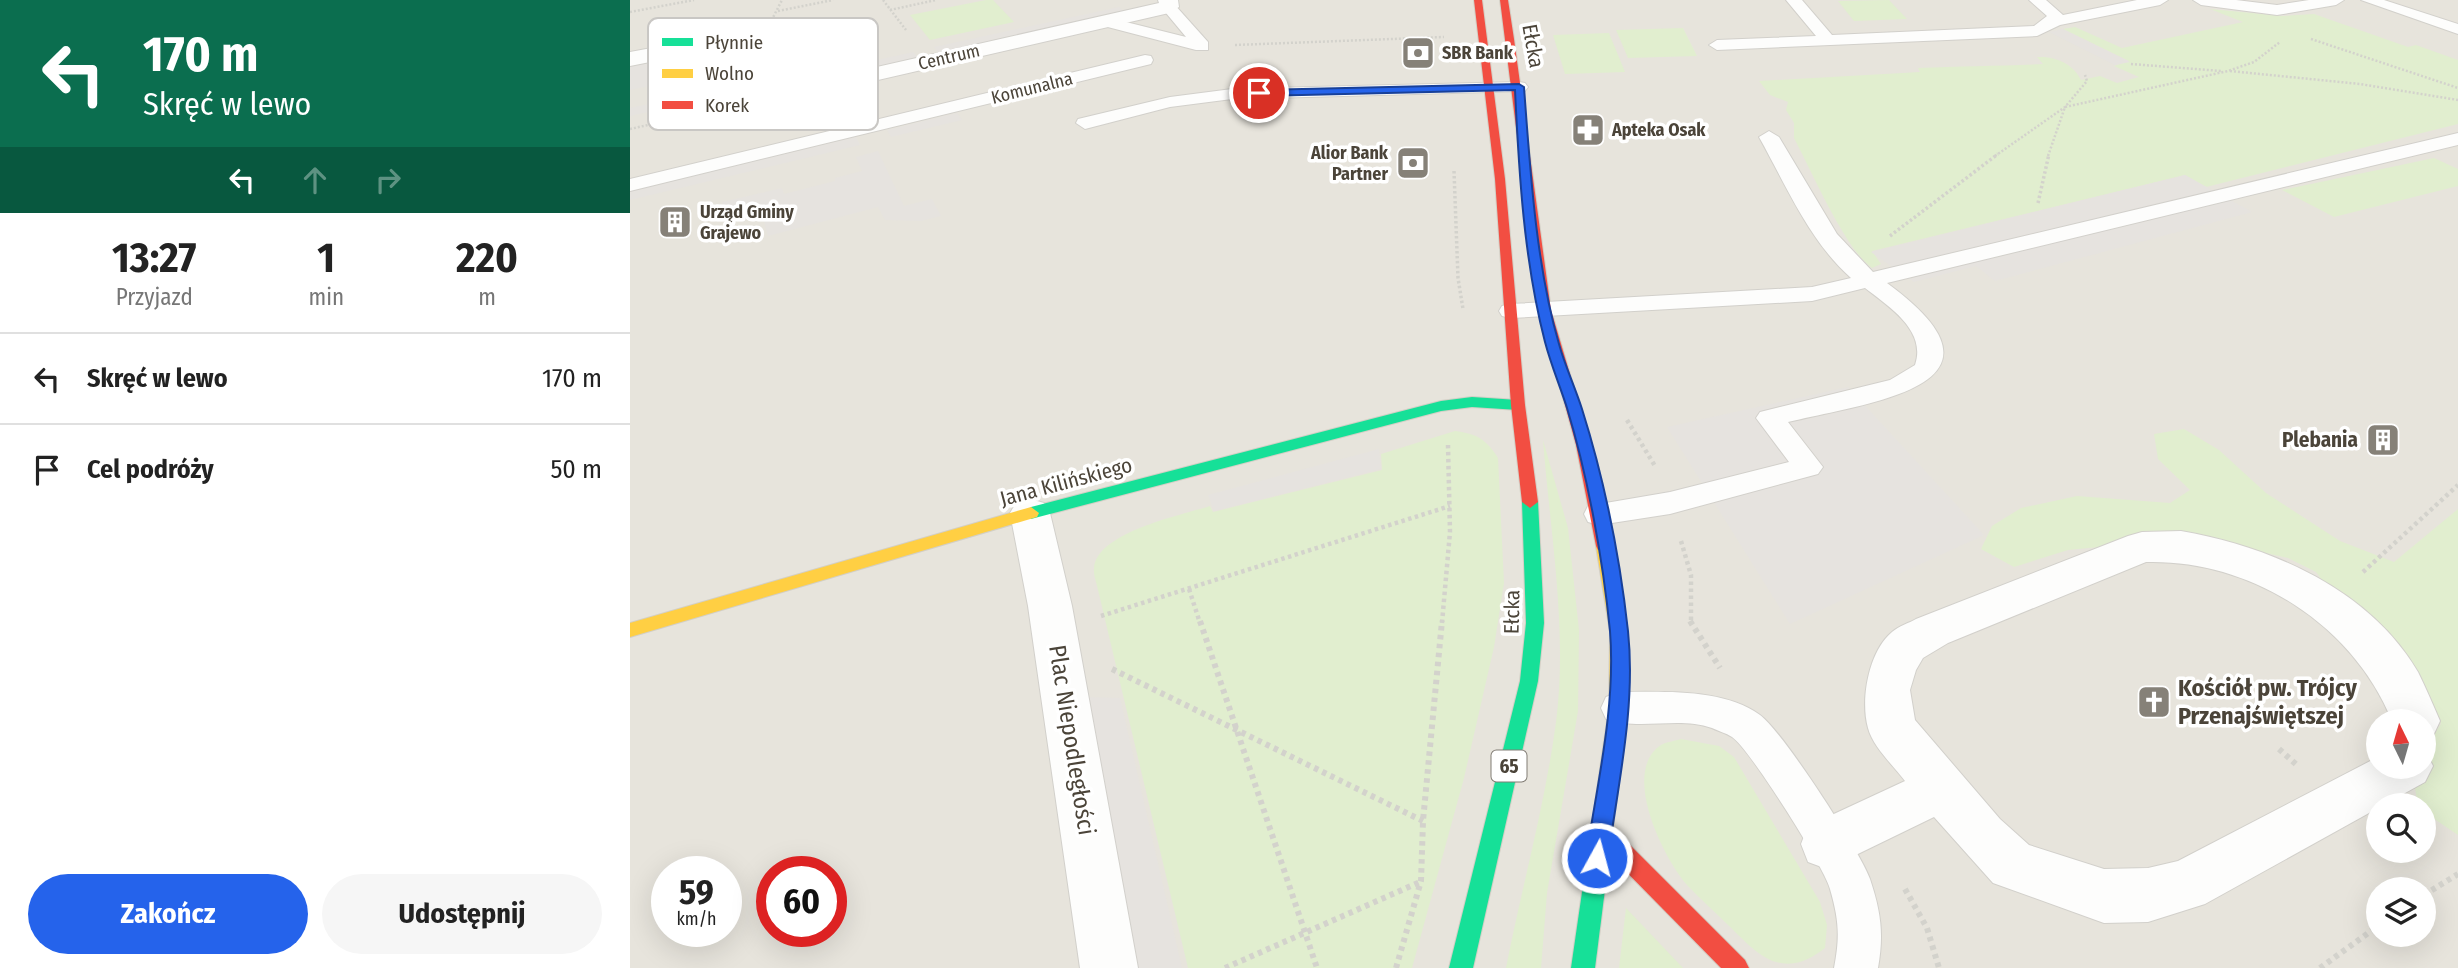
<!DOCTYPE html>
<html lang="pl">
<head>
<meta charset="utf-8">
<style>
  body { margin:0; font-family:"Fira Sans Condensed",sans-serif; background:#f6f6f6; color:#222; height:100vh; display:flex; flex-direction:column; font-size:26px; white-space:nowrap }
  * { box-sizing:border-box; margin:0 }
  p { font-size:23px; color:#767676 }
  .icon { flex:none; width:38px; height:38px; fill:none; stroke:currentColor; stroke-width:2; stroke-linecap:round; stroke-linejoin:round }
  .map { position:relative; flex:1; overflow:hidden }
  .sheet { display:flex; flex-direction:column; background:#fff; width:630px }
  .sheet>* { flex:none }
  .top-card { background:#0b6e4f; color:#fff; overflow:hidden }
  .needle { width:46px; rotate:355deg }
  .tools { position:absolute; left:1736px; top:709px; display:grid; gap:14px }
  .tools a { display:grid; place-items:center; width:70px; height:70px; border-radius:50%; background:#fff; box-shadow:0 7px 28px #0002; font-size:35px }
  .speed { position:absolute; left:21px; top:856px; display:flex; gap:14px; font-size:35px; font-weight:700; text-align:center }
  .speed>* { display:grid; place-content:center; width:91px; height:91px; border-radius:50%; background:#fff; box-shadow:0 7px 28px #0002; line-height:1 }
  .speed small { font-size:18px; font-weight:400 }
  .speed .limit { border:10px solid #d22; background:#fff; color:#111 }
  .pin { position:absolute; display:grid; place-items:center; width:60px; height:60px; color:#fff; margin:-30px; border:4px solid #fff; border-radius:50%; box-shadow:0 2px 7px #0007 }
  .me { position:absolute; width:77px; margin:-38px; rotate:7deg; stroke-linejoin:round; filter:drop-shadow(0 0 5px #0008) }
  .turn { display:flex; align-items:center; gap:24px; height:147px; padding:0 28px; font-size:32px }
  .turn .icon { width:91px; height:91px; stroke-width:2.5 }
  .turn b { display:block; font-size:49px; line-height:60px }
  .lanes { display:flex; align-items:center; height:66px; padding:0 28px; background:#0003; justify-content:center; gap:35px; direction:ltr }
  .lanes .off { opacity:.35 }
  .eta { display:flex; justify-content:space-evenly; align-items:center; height:119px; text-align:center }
  .eta b { font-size:42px; font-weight:700; line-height:49px }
  .button { display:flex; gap:14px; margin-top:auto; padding:14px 28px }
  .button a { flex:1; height:80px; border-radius:42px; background:#2563eb; color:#fff; font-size:28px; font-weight:700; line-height:80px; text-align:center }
  .button a+a { background:#f6f6f6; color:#222 }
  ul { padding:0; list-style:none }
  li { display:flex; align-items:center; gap:21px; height:91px; padding:0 28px; border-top:2px solid #e0e0e0 }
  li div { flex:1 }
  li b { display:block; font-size:26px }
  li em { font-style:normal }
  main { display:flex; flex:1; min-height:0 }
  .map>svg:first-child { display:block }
  .residential { fill:#e7e4dc; fill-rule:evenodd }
  .green { fill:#e1eecf }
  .parking { fill:#e6e3df }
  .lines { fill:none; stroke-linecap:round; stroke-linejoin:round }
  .lane-casing { stroke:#d2d0cb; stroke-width:2 }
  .street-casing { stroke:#d2d0cb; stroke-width:2 }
  .fast-casing { stroke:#d3cfc5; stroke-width:2 }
  .slow-casing { stroke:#d3cfc5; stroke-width:2 }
  .jam-casing { stroke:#d3cfc5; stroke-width:2 }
  .path-far3 { stroke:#d3d2cc; stroke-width:2.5; stroke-dasharray:2 2; stroke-linecap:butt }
  .path-far2 { stroke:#d3d2cc; stroke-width:3.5; stroke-dasharray:2.5 2.5; stroke-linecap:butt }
  .path-far1 { stroke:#d3d2cc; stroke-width:4.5; stroke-dasharray:3.5 3.5; stroke-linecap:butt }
  .path { stroke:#d3d2cc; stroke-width:6; stroke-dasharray:4.5 4.5; stroke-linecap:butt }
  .lane { fill:#fdfdfc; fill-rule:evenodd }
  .street { fill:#fdfdfc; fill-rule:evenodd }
  .fast { fill:#16e098; fill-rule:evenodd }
  .slow { fill:#ffcf43; fill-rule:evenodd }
  .jam { fill:#f24e42; fill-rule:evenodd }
  .route { fill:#2563eb; stroke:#184099; stroke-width:2 }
  .labels { text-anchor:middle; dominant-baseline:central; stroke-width:7; stroke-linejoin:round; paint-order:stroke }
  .far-poi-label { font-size:18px; font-weight:bold; fill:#4b4439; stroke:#fff; text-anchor:start }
  .far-street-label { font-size:18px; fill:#4b4439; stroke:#fff }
  .shield { fill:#fff; stroke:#817c74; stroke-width:2 }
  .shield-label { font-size:19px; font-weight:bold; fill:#4b4439 }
  .street-label { font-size:21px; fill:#4b4439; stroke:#fff }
  .poi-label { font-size:21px; font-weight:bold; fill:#4b4439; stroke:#fff; text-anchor:end }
  .near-poi-label { font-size:24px; font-weight:bold; fill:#4b4439; stroke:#fff; text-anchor:start }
  .near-street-label { font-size:24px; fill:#4b4439; stroke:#fff }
  .key { fill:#fff; stroke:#c9c7c4; stroke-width:2 }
  .key-label { font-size:19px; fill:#4b4439 }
</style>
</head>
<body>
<main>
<section class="sheet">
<div class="top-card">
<div class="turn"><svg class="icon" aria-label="left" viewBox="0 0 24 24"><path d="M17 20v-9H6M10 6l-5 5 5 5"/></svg><div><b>170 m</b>Skręć w lewo</div></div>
<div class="lanes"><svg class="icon" aria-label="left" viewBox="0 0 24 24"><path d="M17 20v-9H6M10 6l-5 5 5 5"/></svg><svg class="icon off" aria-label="ahead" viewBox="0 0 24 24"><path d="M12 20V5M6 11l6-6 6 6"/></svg><svg class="icon off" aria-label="right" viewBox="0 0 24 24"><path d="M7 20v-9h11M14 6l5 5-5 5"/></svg></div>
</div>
<div class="eta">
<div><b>13:27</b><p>Przyjazd</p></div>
<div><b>1</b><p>min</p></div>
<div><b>220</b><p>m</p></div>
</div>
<ul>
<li><svg class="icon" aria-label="left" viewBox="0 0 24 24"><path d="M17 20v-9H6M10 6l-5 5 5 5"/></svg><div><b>Skręć w lewo</b></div><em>170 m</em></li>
<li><svg class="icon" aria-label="arrive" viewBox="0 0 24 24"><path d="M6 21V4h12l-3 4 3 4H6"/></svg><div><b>Cel podróży</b></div><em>50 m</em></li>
</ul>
<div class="button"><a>Zakończ</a><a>Udostępnij</a></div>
</section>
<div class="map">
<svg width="1828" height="968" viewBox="0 0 1828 968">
  <rect width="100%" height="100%" fill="#f4f2ee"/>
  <path class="residential" d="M 0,0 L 1828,0 L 1828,968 L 0,968 ZM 1748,721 L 1794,721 L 1794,766 L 1748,766 ZM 1748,805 L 1794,805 L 1794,850 L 1748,850 ZM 37,872 L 96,872 L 96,931 L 37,931 ZM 142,872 L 201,872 L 201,931 L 142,931 ZM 1748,889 L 1794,889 L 1794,934 L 1748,934 Z"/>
  <g class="green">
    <path d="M 356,0 L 363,0 L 384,22 L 300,40 L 280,15 Z"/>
    <path d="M 1259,0 L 1277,19 L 1224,21 L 1208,1 Z"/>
    <path d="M 1580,9 L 1653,16 L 1684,14 L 1778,47 L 1786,45 L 1828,60 L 1828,124 L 1576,187 L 1555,175 L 1242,251 L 1251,264 L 1242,268 C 1215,249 1181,170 1164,138 L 1164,123 L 1156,110 L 1158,102 L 1140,95 L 1129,81 L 1290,72 L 1288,68 C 1330,66 1374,66 1413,64 L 1407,57 C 1424,56 1443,63 1451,80 L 1470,76 L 1487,83 L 1509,77 L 1484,66 L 1499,61 L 1433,29 L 1445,27 L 1492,48 L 1613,22 Z"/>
    <path d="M 1053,28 L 1067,56 L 998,58 L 986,30 Z"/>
    <path d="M 979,33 L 995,72 L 935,74 L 923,35 Z"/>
    <path d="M 1804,158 L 1828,169 L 1828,186 L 1704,217 L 1652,190 Z"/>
    <path d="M 1554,429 L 1589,450 L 1636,493 L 1710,541 L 1764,562 L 1828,509 L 1828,835 L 1794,812 L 1794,805 L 1788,805 L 1781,767 L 1794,766 L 1794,747 L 1811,724 L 1774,664 L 1722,619 L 1686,572 L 1658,558 L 1609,547 L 1480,546 L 1438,550 L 1384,567 L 1351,549 L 1362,526 L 1391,508 L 1447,496 L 1540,503 L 1560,490 L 1528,459 L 1524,434 Z"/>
    <path d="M 825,431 C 847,434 856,439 868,458 L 874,583 L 864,647 L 834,778 L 782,968 L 558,968 L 468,590 C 467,584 463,575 464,568 C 467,532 552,515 580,506 L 583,512 L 752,470 L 751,454 Z"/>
    <path d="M 913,440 L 938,528 L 949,630 L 948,711 L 917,893 L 911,968 L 876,968 C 892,886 915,805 926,722 C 938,630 920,532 913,440 Z"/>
    <path d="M 1051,739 L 1089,746 L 1104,757 L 1190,902 L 1197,925 L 1195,948 C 1182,958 1168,966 1151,963 C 1131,961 1110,936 1096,923 C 1083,910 1069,898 1057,885 C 1034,859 990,772 1031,745 C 1036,742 1045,741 1051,739 Z"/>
    <path d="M 996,908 L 1053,968 L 989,968 Z"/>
  </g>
  <g class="parking">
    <path d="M 489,7 L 497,14 L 310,55 L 304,47 Z"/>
    <path d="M 1433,29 L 1500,62 L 1485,65 L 1419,32 Z"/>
    <path d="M 68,51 L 78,99 L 0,116 L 0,108 L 48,98 L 44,81 L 0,90 L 0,65 Z"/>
    <path d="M 283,52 L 290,59 L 102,102 L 98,93 Z"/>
    <path d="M 327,113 L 332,120 L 261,137 L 257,130 Z"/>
    <path d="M 226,137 L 230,145 L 0,200 L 0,190 Z"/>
    <path d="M 248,151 L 274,206 L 302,199 L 311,216 L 291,221 L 255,220 L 248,207 L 138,236 L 132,214 L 97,223 L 92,202 L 152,188 L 154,194 L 205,181 L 205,178 L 232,171 L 226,157 Z"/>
    <path d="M 1555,175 L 1622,212 L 1365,281 L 1346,266 L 1284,282 L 1241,252 Z"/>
    <path d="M 1218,387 L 1354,535 L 1160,624 L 1037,427 Z"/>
    <path d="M 749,449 L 751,469 L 584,511 L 578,495 Z"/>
    <path d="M 450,697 L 490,698 L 552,968 L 504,968 Z"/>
  </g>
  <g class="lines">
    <defs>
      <g id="lane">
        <path d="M 1156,0 L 1172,0 L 1202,35 L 1404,26 L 1417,16 L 1399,0 L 1416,0 L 1433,15 L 1507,0 L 1538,0 L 1530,5 L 1430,25 L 1407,36 L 1087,50 L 1079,45 L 1087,40 L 1186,36 Z"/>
        <path d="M 1563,0 L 1606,0 L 1647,5 L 1679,0 L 1714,0 L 1706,5 L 1647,15 L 1571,5 Z"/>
        <path d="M 1731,0 L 1754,0 L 1828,24 L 1828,34 Z"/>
        <path d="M 539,2 L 544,4 L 578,42 L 578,50 L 566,50 L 470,25 L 468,22 L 476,17 L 556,37 L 531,7 Z"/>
        <path d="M 515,55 L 521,56 L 523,60 L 521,64 L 0,191 L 0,179 Z"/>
        <path d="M 889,82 L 895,83 L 898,87 L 895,91 L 602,99 L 540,107 L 455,129 L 446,123 L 448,119 L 540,97 L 602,89 Z"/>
        <path d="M 1139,131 L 1149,137 L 1207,234 L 1243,272 L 1828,133 L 1828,145 L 1257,283 C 1398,386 1240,402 1158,422 L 1193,467 L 1188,474 L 1040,514 L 969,525 L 958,522 L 954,514 L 958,506 L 1040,492 L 1159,462 L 1126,418 L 1130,412 L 1260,380 L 1285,365 C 1297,330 1258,306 1235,288 L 1182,301 L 881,318 L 872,316 L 869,311 L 872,306 L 881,304 L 1182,287 L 1221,278 C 1179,241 1156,185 1129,137 Z"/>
        <path d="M 989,692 C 1032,692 1093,688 1130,715 C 1153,732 1230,851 1240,879 C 1251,912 1254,934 1248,968 L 1204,968 C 1210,937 1209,920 1200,889 C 1195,868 1119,748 1102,737 C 1096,733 1088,731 1082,728 C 1048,716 1010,731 976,719 L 971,708 L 976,697 Z"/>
      </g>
      <g id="street">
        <path d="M 528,0 L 548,0 L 549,7 L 539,13 L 92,116 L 84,114 L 80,109 L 84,104 L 92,102 L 529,3 Z"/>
        <path d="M 27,47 L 35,49 L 38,54 L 35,59 L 0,66 L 0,52 Z"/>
        <path d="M 400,499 L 414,503 L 420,513 L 442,606 L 508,968 L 450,968 L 398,606 L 380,513 L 386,503 Z"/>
        <path d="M 1551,531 C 1642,547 1739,589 1788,672 C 1796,688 1803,705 1810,721 L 1803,736 L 1794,739 L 1794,721 L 1762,721 C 1723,624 1620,559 1516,562 L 1318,643 L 1293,658 L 1286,670 L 1280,690 L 1285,720 L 1370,819 L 1399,845 L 1474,869 L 1518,868 L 1548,861 L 1748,757 L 1748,766 L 1794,766 L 1795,750 L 1803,766 L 1795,782 L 1575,904 L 1518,922 L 1474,923 L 1363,883 L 1304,817 L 1197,869 L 1178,862 L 1171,844 L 1178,826 L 1275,781 C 1263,765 1243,747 1238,728 C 1230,699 1239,651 1262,632 C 1269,626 1279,623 1286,619 L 1498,536 L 1512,532 Z"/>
      </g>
      <g id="fast">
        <path d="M 842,397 L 888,400 L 895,405 L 888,410 L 842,407 L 811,411 L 401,519 L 393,513 L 401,507 L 811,401 Z"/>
        <path d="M 900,496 L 908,502 L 914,623 L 908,681 L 843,968 L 819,968 L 890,681 L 896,623 L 892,502 Z"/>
        <path d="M 968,848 L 976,851 L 979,858 L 965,968 L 941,968 L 957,858 L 960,851 Z"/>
      </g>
      <g id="slow">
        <path d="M 401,507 L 409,513 L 407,517 L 0,637 L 0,623 Z"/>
        <path d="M 974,540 L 980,542 L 982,546 L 998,632 L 999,708 L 979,858 L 976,865 L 968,868 L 960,865 L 957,858 L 979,708 L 980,632 L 966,546 L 968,542 Z"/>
      </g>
      <g id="jam">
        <path d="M 844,0 L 852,0 L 875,179 L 895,405 L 908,502 L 900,508 L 892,502 L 881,405 L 865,179 Z"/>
        <path d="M 870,0 L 878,0 L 884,39 L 921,310 L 961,445 L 982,546 L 980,550 L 968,550 L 966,546 L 946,445 L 909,310 Z"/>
        <path d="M 970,820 L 978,823 L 1115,960 L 1119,968 L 1091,968 L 962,837 L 959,830 L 962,823 Z"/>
      </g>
    </defs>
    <use href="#lane" class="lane-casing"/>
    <use href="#street" class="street-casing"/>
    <use href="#fast" class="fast-casing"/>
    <use href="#slow" class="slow-casing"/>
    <use href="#jam" class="jam-casing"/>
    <g class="path-far3">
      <path d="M 253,0 L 276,30"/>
      <path d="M 260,10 L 306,0"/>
      <path d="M 148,11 L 203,0"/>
      <path d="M 0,12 L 64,0"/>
      <path d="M 1681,39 L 1828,88"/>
      <path d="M 605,45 L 814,37"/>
      <path d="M 1501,64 L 1591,71"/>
      <path d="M 1600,71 L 1730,84 L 1828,100"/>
      <path d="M 79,75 L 73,46 L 134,35 L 152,0"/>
      <path d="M 38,104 L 41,120"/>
      <path d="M 0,129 L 54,117"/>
      <path d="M 1365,156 L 1435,107 L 1457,81 L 1455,75"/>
      <path d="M 1418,156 L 1435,107 L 1598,71 L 1624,62 L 1650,42"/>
    </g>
    <g class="path-far2">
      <path d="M 824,171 L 828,278 L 833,309"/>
      <path d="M 1408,203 L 1419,154"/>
      <path d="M 1260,236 L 1368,154"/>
    </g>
    <g class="path-far1">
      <path d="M 997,420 L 1025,466"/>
      <path d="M 1051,541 L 1061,575 L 1061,623"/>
      <path d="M 1733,572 L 1828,485"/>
      <path d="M 559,589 L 570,623"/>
      <path d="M 471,616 L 820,506"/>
      <path d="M 812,623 L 820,532 L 818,445"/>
    </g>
    <g class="path">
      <path d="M 570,621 L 687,968"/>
      <path d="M 1060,621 L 1090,668"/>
      <path d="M 482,669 L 793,821"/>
      <path d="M 1649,749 L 1669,767"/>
      <path d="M 1275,889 L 1297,928 L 1309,968"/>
      <path d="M 1794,895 L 1828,874"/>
      <path d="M 595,968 L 790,882"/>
      <path d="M 766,968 L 791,881 L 793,821 L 812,621"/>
      <path d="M 1690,968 L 1748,926"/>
    </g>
    <use href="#lane" class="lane"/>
    <use href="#street" class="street"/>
    <use href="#fast" class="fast"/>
    <use href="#slow" class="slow"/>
    <use href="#jam" class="jam"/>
  </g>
  <path class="route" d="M 889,84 L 894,87 C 900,168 906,266 929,344 C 935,366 945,387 952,409 C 974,479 990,558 998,631 C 1006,706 988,784 978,858 L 974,865 L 967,868 L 959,865 L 956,858 C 967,784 986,707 980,631 C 973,560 958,477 937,408 C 930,386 921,365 915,342 C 894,261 889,174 885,90 L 629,96 L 624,93 L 629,90 Z"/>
  <defs>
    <symbol id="bank-square" viewBox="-11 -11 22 22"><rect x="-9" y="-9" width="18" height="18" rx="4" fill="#868178" stroke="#fff"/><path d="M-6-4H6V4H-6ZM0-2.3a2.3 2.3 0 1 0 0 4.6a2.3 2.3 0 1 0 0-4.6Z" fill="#fff"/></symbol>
    <symbol id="pharmacy-square" viewBox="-11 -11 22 22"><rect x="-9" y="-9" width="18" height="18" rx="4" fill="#868178" stroke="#fff"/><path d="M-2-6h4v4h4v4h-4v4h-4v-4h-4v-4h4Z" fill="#fff"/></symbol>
    <symbol id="building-square" viewBox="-11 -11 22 22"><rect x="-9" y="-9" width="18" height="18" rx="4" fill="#868178" stroke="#fff"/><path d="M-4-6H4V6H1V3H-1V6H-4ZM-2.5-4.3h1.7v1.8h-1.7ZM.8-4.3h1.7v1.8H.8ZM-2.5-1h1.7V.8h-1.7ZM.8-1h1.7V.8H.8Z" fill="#fff"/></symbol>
    <symbol id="church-square" viewBox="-11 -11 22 22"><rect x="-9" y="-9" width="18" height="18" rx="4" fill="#868178" stroke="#fff"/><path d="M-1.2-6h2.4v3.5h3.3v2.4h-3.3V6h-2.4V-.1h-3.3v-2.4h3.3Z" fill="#fff"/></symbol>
  </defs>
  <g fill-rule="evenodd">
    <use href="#bank-square" x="769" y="34" width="38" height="38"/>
    <use href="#pharmacy-square" x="939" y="111" width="38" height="38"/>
    <use href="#bank-square" x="764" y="144" width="38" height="38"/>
    <use href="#building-square" x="26" y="203" width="38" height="38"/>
    <use href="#building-square" x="1734" y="421" width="38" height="38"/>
    <use href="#church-square" x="1505" y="683" width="38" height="38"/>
  </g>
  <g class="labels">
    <g class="far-poi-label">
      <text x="812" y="53">SBR Bank</text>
      <text x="982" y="130">Apteka Osak</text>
      <text x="758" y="153" text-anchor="end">Alior Bank<tspan x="758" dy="21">Partner</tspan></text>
      <text x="70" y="212">Urząd Gminy<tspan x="70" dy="21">Grajewo</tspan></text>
    </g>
    <g class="far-street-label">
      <text transform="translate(319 57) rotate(-13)">Centrum</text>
      <text transform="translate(402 88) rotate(-14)">Komunalna</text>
    </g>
    <rect class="shield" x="861.5" y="750.5" width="35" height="31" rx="5"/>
    <g class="shield-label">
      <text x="879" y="766">65</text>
    </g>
    <g class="street-label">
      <text transform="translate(903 46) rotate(80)">Ełcka</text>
      <text transform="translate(436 482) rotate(-15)">Jana Kilińskiego</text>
      <text transform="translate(882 612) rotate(-89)">Ełcka</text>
    </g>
    <g class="poi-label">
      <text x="1728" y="440">Plebania</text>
    </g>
    <g class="near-poi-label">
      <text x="1548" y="688">Kościół pw. Trójcy<tspan x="1548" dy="28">Przenajświętszej</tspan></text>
    </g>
    <g class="near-street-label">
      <text transform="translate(442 740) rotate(81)">Plac Niepodległości</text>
    </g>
  </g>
  <rect x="18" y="18" width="230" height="112" rx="10" class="key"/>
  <rect x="32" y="38" width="31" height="8" fill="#16e098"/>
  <rect x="32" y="69" width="31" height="9" fill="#ffcf43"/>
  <rect x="32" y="101" width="31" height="8" fill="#f24e42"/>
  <g class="key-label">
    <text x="75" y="49">Płynnie</text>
    <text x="75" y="80">Wolno</text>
    <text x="75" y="112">Korek</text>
  </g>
</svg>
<div class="tools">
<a><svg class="needle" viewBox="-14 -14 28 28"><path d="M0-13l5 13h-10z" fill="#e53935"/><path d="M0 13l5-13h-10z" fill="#767676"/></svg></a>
<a><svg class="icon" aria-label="search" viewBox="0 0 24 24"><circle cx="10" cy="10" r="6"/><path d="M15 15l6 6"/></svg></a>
<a><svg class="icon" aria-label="layers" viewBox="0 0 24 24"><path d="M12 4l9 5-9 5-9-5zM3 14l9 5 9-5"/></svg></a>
</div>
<div class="speed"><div>59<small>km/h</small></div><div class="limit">60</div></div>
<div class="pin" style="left:629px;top:93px;background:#d93025"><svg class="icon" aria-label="arrive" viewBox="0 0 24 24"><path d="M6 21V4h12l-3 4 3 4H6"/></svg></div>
<svg class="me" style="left:967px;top:858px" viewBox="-20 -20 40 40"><circle r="17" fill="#2563eb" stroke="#fff" stroke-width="3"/><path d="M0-11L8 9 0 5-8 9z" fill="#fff"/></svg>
</div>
</main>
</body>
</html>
